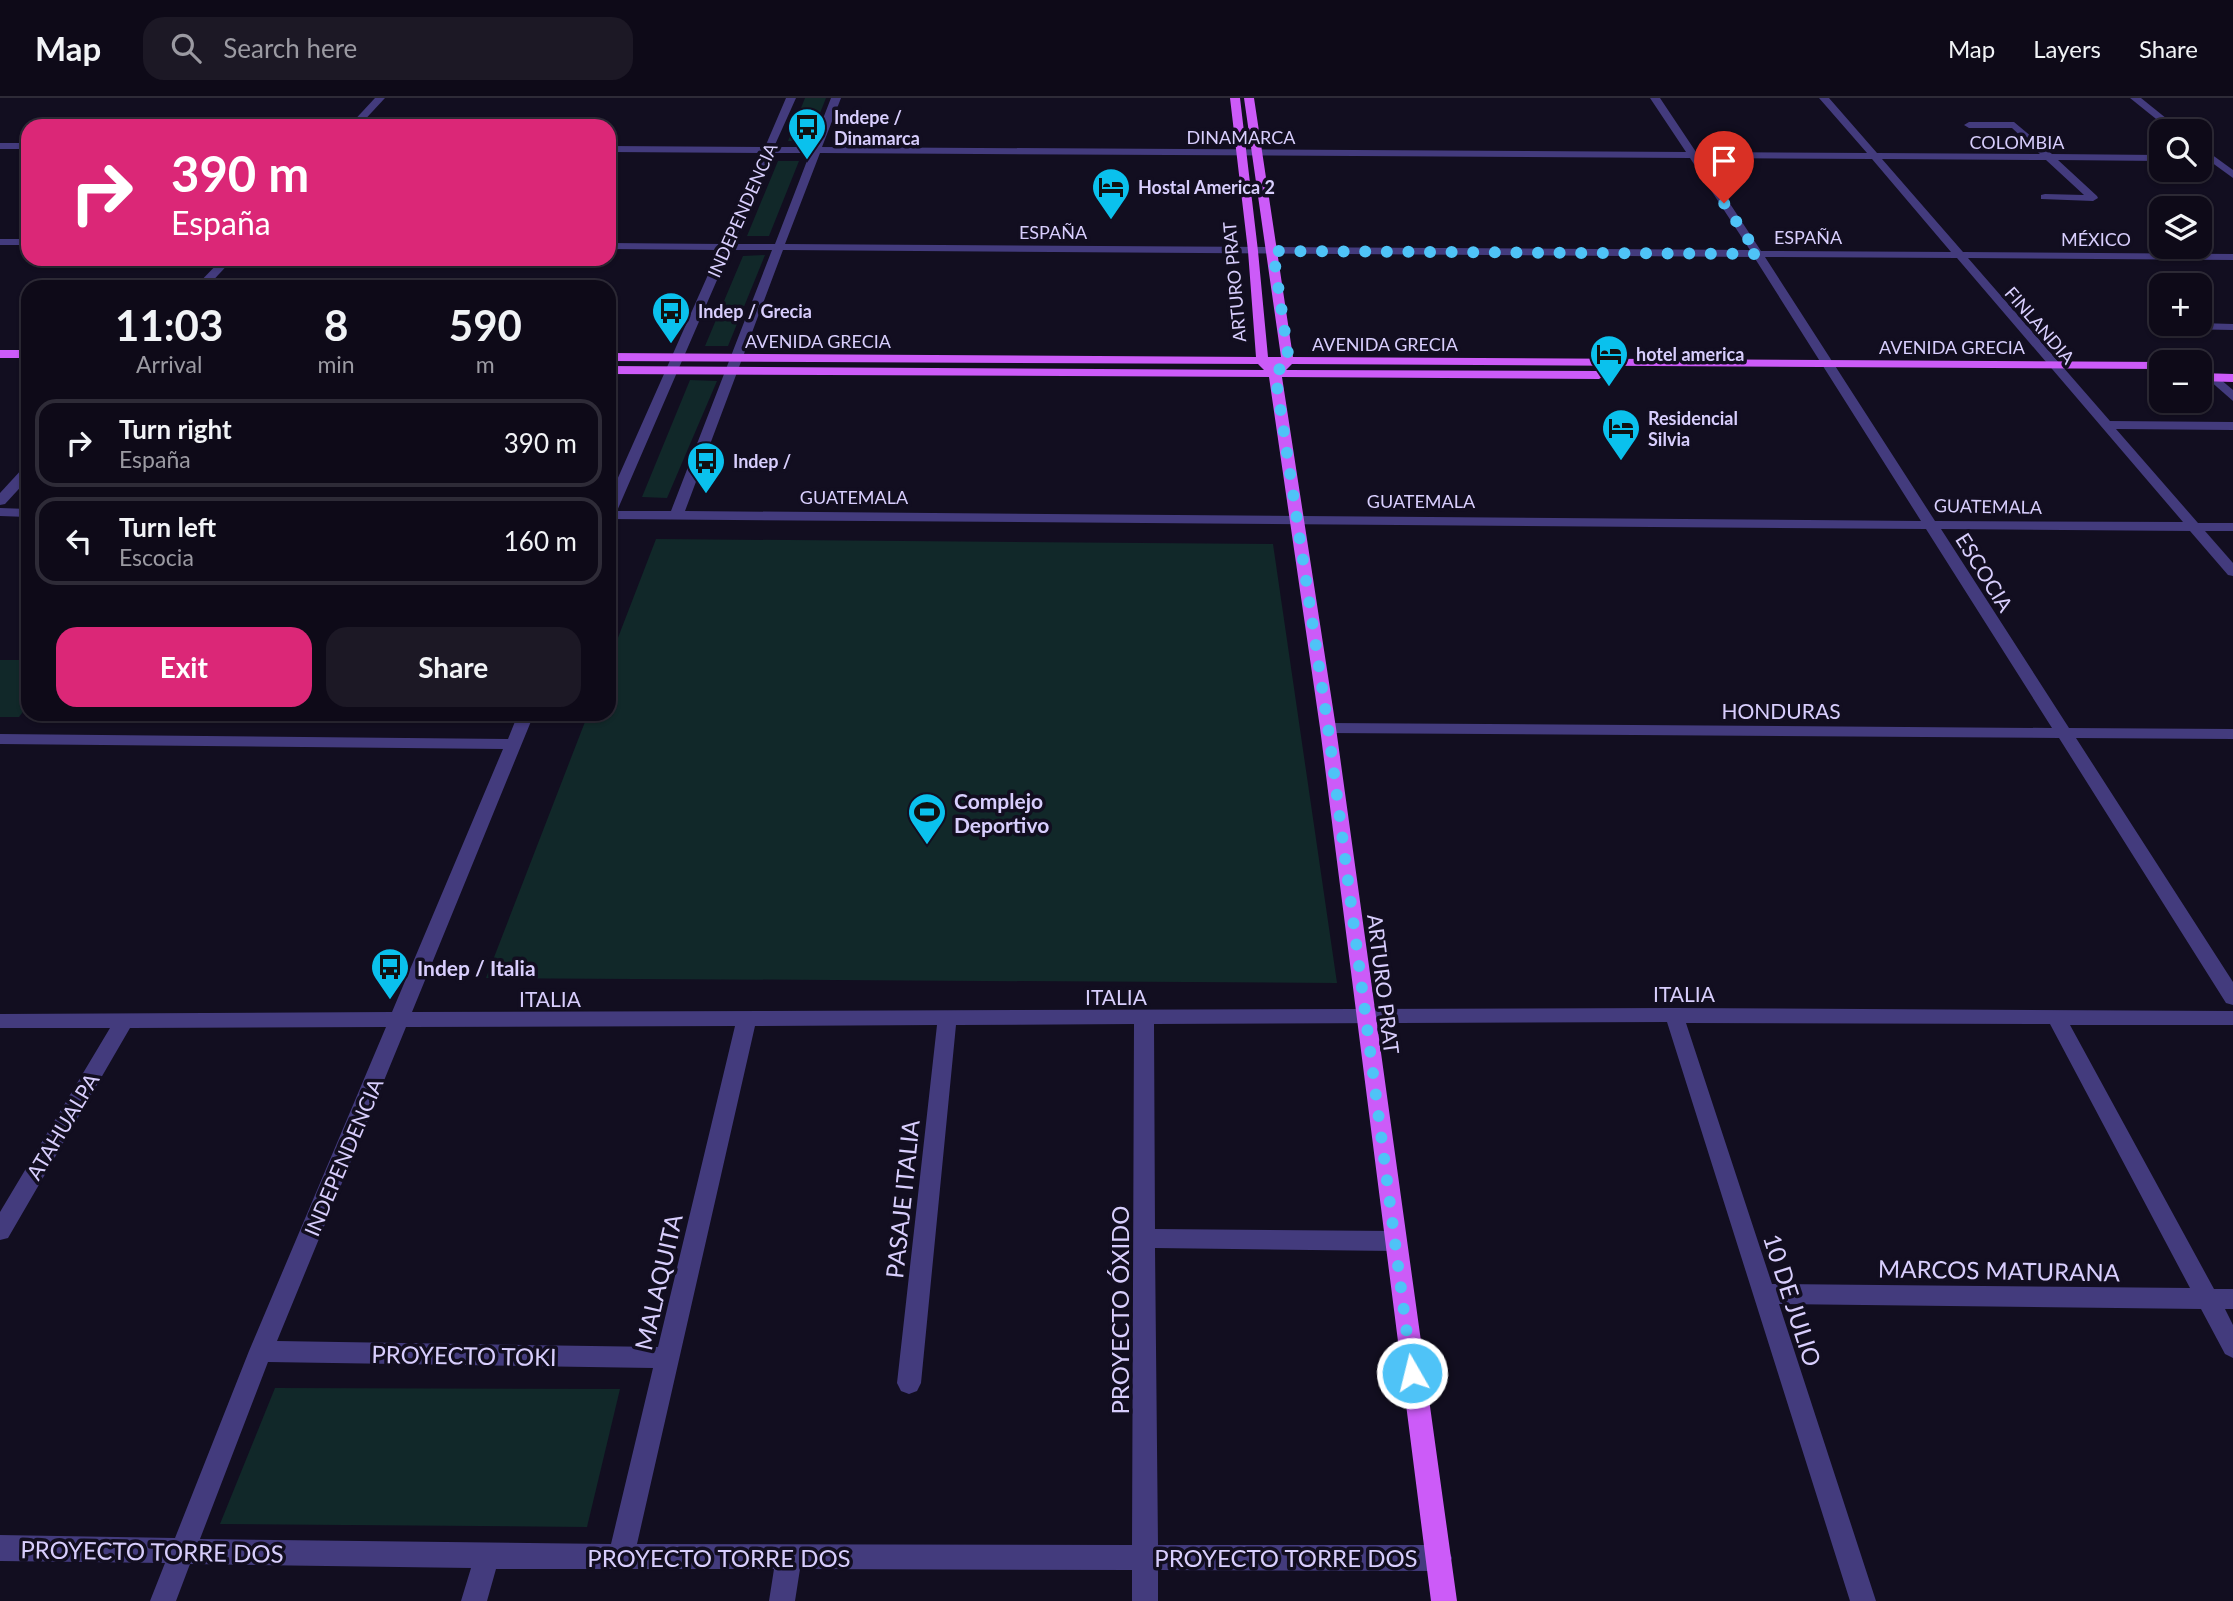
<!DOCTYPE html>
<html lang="en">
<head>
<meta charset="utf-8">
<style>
  body { margin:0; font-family:Lato,sans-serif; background:#1c1825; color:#f1f3f6; height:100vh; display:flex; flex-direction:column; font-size:26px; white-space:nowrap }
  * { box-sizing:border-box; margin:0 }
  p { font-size:23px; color:#9b9aa2 }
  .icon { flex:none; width:38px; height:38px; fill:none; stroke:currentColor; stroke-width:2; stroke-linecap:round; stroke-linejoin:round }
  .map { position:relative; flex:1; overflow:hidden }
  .details { position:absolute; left:21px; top:182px; width:595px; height:441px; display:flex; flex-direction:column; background:#0e0a18; border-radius:21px; box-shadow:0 2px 5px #0004,0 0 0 2px #2e2b37 }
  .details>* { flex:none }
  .guide { position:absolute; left:21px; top:21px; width:595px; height:147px; border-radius:21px; box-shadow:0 2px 5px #0004,0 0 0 2px #2e2b37; background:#db2777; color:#fff; overflow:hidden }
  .fabs { position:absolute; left:2149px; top:21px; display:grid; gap:14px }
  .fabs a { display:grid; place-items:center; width:63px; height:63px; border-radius:14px; background:#0e0a18; box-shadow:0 2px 5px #0004,0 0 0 2px #2e2b37; font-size:35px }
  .pin { position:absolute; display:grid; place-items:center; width:60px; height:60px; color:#fff; margin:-72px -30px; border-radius:50% 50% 50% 0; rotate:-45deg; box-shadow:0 0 7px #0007 }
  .pin .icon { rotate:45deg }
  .me { position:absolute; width:77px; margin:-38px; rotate:352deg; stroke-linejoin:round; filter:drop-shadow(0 0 5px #0008) }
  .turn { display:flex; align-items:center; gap:24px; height:147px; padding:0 35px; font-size:32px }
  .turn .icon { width:91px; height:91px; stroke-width:2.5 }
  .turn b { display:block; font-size:49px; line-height:60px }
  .eta { display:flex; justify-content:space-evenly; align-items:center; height:119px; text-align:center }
  .eta b { font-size:42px; font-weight:700; line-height:49px }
  .cta { display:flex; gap:14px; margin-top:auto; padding:14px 35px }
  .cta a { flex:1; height:80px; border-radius:21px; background:#db2777; color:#fff; font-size:28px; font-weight:700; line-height:80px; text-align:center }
  .cta a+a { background:#1c1825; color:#f1f3f6 }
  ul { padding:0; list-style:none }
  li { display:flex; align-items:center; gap:21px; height:88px; margin:0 14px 10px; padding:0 21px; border:4px solid #2e2b37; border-radius:21px }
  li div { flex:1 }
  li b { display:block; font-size:26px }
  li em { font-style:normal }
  header { display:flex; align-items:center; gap:42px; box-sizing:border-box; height:98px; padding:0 35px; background:#0e0a18; border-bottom:2px solid #2e2b37 }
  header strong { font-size:33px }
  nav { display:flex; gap:38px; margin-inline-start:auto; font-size:24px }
  .search { width:490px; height:63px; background:#1c1825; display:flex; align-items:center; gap:18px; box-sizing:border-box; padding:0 24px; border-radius:21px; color:#9b9aa2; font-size:26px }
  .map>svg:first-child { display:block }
  .green { fill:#112829 }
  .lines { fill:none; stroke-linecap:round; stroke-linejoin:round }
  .minor { fill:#433b7d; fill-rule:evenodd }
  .major { fill:#cc5bf8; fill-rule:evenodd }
  .route { stroke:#4fc3f7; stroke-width:12; stroke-dasharray:0 21.6 }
  .labels { text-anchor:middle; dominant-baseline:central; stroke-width:7; stroke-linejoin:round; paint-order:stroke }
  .far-poi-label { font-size:18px; font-weight:bold; fill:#d8cefd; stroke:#120e20; text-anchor:start }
  .far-street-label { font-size:18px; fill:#d8cefd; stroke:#120e20 }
  .street-label { font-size:21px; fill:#d8cefd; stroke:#120e20 }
  .poi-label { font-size:21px; font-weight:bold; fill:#d8cefd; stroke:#120e20; text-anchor:start }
  .near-street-label { font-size:24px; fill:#d8cefd; stroke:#120e20 }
</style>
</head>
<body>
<header>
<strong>Map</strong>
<div class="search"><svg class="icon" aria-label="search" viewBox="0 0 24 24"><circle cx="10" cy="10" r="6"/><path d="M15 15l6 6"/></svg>Search here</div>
<nav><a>Map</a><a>Layers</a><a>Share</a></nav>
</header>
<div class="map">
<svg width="2233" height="1503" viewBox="0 0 2233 1503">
  <rect width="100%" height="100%" fill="#120e20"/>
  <g class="green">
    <path d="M 805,0 L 826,0 L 809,43 L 788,43 Z"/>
    <path d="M 778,63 L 799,63 L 769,138 L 747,138 Z"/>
    <path d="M 765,157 L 728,248 L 705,248 L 743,158 Z"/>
    <path d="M 690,282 L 717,283 L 667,400 L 642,399 Z"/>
    <path d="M 656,441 L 1273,446 L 1337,885 L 486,880 L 588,616 L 609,616 L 609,563 Z"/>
    <path d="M 0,562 L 28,562 L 28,607 L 19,619 L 0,619 Z"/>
    <path d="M 275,1290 L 620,1291 L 587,1429 L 220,1426 Z"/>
  </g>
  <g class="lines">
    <g class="minor">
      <path d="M 375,0 L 385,0 L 359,28 L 349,28 Z"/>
      <path d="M 786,0 L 796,0 L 774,49 L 812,49 L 831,0 L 841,0 L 822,49 L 1686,54 L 1650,0 L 1660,0 L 1696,54 L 1867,55 L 1819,0 L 1829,0 L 1877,55 L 2040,56 L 2012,30 L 1969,30 L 1964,27 L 1969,24 L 2014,24 L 2052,56 L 2161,57 L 2161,63 L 2058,62 L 2097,98 L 2098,100 L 2093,103 L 2041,101 L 2041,97 L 2045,96 L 2084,97 L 2046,62 L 1882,61 L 1963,154 L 2233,156 L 2233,162 L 1968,160 L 2110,323 L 2233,324 L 2233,332 L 2116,331 L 2198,425 L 2233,425 L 2233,433 L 2205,433 L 2233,465 L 2233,478 L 2228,477 L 2190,433 L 1941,431 L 2069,630 L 2233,631 L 2233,641 L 2076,640 L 2233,884 L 2233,907 L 2226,905 L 2059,640 L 1328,635 L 1320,630 L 1328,625 L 2052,630 L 1926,431 L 609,421 L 609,400 L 719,152 L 609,151 L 609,145 L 722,146 L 762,55 L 609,54 L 609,48 L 765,49 ZM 772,55 L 810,55 L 775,146 L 733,146 ZM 820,55 L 1690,60 L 1750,152 L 785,146 ZM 1700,60 L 1872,61 L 1951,154 L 1761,153 ZM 730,152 L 772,152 L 671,413 L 617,413 ZM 783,152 L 1754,159 L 1921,423 L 685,413 ZM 1765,159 L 1957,160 L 2183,424 L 1935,423 Z"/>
      <path d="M 2130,0 L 2141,0 L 2182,33 L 2171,33 Z"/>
      <rect x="0" y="45" width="28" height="6"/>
      <path d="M 2200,48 L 2233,72 L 2233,80 L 2200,56 Z"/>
      <rect x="0" y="141" width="28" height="6"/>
      <path d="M 222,161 L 233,161 L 207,189 L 195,189 Z"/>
      <path d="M 2200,225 L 2233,226 L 2233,232 L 2180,231 L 2174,228 Z"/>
      <path d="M 2213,275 L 2233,292 L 2233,303 L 2209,282 L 2207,279 Z"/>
      <path d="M 28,369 L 28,381 L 5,406 L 0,407 L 0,395 L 23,370 Z"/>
      <path d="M 0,410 L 28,411 L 28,419 L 0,418 Z"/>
      <path d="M 518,616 L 534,616 L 412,914 L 1674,910 L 2233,913 L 2233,927 L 2070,927 L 2214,1191 L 2233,1191 L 2233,1211 L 2225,1211 L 2233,1227 L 2233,1260 L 2225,1256 L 2201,1211 L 1779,1206 L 1876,1503 L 1850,1503 L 1667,924 L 1154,926 L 1155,1131 L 1394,1133 L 1402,1136 L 1405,1143 L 1402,1150 L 1394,1153 L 1155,1150 L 1158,1447 L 1439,1447 L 1448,1451 L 1452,1460 L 1448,1469 L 1439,1473 L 1158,1472 L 1158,1503 L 1132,1503 L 1132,1472 L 800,1471 L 795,1503 L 769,1503 L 774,1471 L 496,1471 L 487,1503 L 461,1503 L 471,1470 L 190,1466 L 176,1503 L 150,1503 L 165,1465 L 0,1463 L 0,1437 L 175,1440 L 249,1253 L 386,929 L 130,930 L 8,1140 L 0,1142 L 0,1114 L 110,930 L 0,930 L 0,916 L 392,914 L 503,651 L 0,646 L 0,636 L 508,641 ZM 1686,925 L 2050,926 L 2190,1190 L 1772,1186 ZM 1134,926 L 1132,1447 L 637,1446 L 755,928 L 937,927 L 897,1285 L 901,1293 L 909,1296 L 917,1293 L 921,1285 L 956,927 ZM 735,928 L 658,1249 L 277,1243 L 406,929 ZM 268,1264 L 653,1270 L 611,1446 L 200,1441 Z"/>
    </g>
    <g class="major">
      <path d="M 1230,0 L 1240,0 L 1258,153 L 1268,259 L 1281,259 L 1244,0 L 1254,0 L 1293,259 L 2164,264 L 2161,264 L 2161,271 L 1292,266 L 1286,272 L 1599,273 L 1605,277 L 1599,281 L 1282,279 L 1336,630 L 1457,1503 L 1431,1503 L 1320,630 L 1269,279 L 609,276 L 609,268 L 1264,272 L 1258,266 L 609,263 L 609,255 L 1256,259 L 1248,153 Z"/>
      <rect x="0" y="252" width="28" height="8"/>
      <path d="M 2200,275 L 2233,276 L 2233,284 L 2200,283 Z"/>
    </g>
  </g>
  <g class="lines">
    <path class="route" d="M 1412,1275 L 1328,629 L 1275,275 L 1289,263 L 1273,153 L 1758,156 L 1724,105"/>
  </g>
  <defs>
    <symbol id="bus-pin" viewBox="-11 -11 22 30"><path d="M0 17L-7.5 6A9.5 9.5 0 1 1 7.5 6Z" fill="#0ac1ed" stroke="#120e20"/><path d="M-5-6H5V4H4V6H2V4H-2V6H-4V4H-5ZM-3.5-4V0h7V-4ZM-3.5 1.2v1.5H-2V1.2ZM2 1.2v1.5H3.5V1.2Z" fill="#111"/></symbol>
    <symbol id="hotel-pin" viewBox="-11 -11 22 30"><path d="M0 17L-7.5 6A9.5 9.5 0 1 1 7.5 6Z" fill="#0ac1ed" stroke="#120e20"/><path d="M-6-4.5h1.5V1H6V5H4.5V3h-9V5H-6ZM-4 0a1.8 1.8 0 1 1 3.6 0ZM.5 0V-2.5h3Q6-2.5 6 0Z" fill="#111"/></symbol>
    <symbol id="stadium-pin" viewBox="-11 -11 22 30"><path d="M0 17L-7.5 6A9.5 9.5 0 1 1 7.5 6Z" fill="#0ac1ed" stroke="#120e20"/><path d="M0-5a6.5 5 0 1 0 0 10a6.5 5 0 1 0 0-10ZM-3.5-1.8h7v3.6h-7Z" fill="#111"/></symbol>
  </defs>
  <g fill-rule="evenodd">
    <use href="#bus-pin" x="785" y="7" width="44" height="60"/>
    <use href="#hotel-pin" x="1089" y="67" width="44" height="60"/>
    <use href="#bus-pin" x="649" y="191" width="44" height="60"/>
    <use href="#hotel-pin" x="1587" y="234" width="44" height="60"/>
    <use href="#hotel-pin" x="1599" y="308" width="44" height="60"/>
    <use href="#bus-pin" x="684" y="341" width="44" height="60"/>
    <use href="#stadium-pin" x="905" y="692" width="44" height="60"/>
    <use href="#bus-pin" x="368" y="847" width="44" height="60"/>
  </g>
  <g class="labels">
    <g class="far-poi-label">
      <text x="834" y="19">Indepe /<tspan x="834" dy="21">Dinamarca</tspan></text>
      <text x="1138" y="89">Hostal America 2</text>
      <text x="698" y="213">Indep / Grecia</text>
      <text x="1636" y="256">hotel america</text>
      <text x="1648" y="320">Residencial<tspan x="1648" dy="21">Silvia</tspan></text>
      <text x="733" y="363">Indep /</text>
    </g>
    <g class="far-street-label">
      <text x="1241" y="39">DINAMARCA</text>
      <text x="2017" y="44">COLOMBIA</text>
      <text transform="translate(742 112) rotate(-66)">INDEPENDENCIA</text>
      <text x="1053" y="134">ESPAÑA</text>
      <text x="1808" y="139">ESPAÑA</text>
      <text x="2096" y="141">MÉXICO</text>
      <text transform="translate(1234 184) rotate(-95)">ARTURO PRAT</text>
      <text transform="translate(2040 227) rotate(49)">FINLANDIA</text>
      <text x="818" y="243">AVENIDA GRECIA</text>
      <text x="1385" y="246">AVENIDA GRECIA</text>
      <text x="1952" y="249">AVENIDA GRECIA</text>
      <text x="854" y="399">GUATEMALA</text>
      <text x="1421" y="403">GUATEMALA</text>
      <text transform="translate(1988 408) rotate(1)">GUATEMALA</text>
    </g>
    <g class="street-label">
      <text transform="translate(1985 474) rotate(58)">ESCOCIA</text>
      <text x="1781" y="612">HONDURAS</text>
      <text transform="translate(1384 886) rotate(83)">ARTURO PRAT</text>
      <text x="1684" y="895">ITALIA</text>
      <text x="1116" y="898">ITALIA</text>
      <text x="550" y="900">ITALIA</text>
      <text transform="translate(62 1028) rotate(-59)">ATAHUALPA</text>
      <text transform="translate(343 1059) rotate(-67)">INDEPENDENCIA</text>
    </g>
    <g class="poi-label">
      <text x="954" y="702">Complejo<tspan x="954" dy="24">Deportivo</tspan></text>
      <text x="417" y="869">Indep / Italia</text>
    </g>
    <g class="near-street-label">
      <text transform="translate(902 1101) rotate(-84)">PASAJE ITALIA</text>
      <text transform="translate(1999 1172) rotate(1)">MARCOS MATURANA</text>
      <text transform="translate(658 1184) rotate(-77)">MALAQUITA</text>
      <text transform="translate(1793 1202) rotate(72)">10 DE JULIO</text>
      <text transform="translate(1119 1212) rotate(-90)">PROYECTO ÓXIDO</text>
      <text transform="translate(464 1257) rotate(1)">PROYECTO TOKI</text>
      <text transform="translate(152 1453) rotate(1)">PROYECTO TORRE DOS</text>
      <text x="719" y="1459">PROYECTO TORRE DOS</text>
      <text x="1286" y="1459">PROYECTO TORRE DOS</text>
    </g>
  </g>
</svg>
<div class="fabs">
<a><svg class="icon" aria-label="search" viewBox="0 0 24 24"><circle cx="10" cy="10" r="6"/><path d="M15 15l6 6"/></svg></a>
<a><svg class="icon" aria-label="layers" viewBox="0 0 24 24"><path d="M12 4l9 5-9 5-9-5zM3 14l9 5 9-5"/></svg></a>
<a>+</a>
<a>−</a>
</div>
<div class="pin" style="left:1724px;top:105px;background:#d93025"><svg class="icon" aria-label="arrive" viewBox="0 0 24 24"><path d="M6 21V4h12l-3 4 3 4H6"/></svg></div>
<svg class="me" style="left:1412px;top:1275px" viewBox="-20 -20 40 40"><circle r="17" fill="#4fc3f7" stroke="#fff" stroke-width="3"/><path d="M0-11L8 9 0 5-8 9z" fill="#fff"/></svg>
<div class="guide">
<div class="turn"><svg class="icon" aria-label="right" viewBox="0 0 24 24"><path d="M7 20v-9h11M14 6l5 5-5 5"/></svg><div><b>390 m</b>España</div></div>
</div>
<section class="details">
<div class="eta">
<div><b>11:03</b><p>Arrival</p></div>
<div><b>8</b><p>min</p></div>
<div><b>590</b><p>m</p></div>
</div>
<ul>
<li><svg class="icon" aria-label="right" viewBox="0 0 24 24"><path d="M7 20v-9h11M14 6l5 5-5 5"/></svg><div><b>Turn right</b><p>España</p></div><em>390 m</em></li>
<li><svg class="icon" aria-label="left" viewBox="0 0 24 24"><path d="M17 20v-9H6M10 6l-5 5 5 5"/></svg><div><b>Turn left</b><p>Escocia</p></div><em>160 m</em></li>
</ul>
<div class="cta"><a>Exit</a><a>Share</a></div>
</section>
</div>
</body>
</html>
